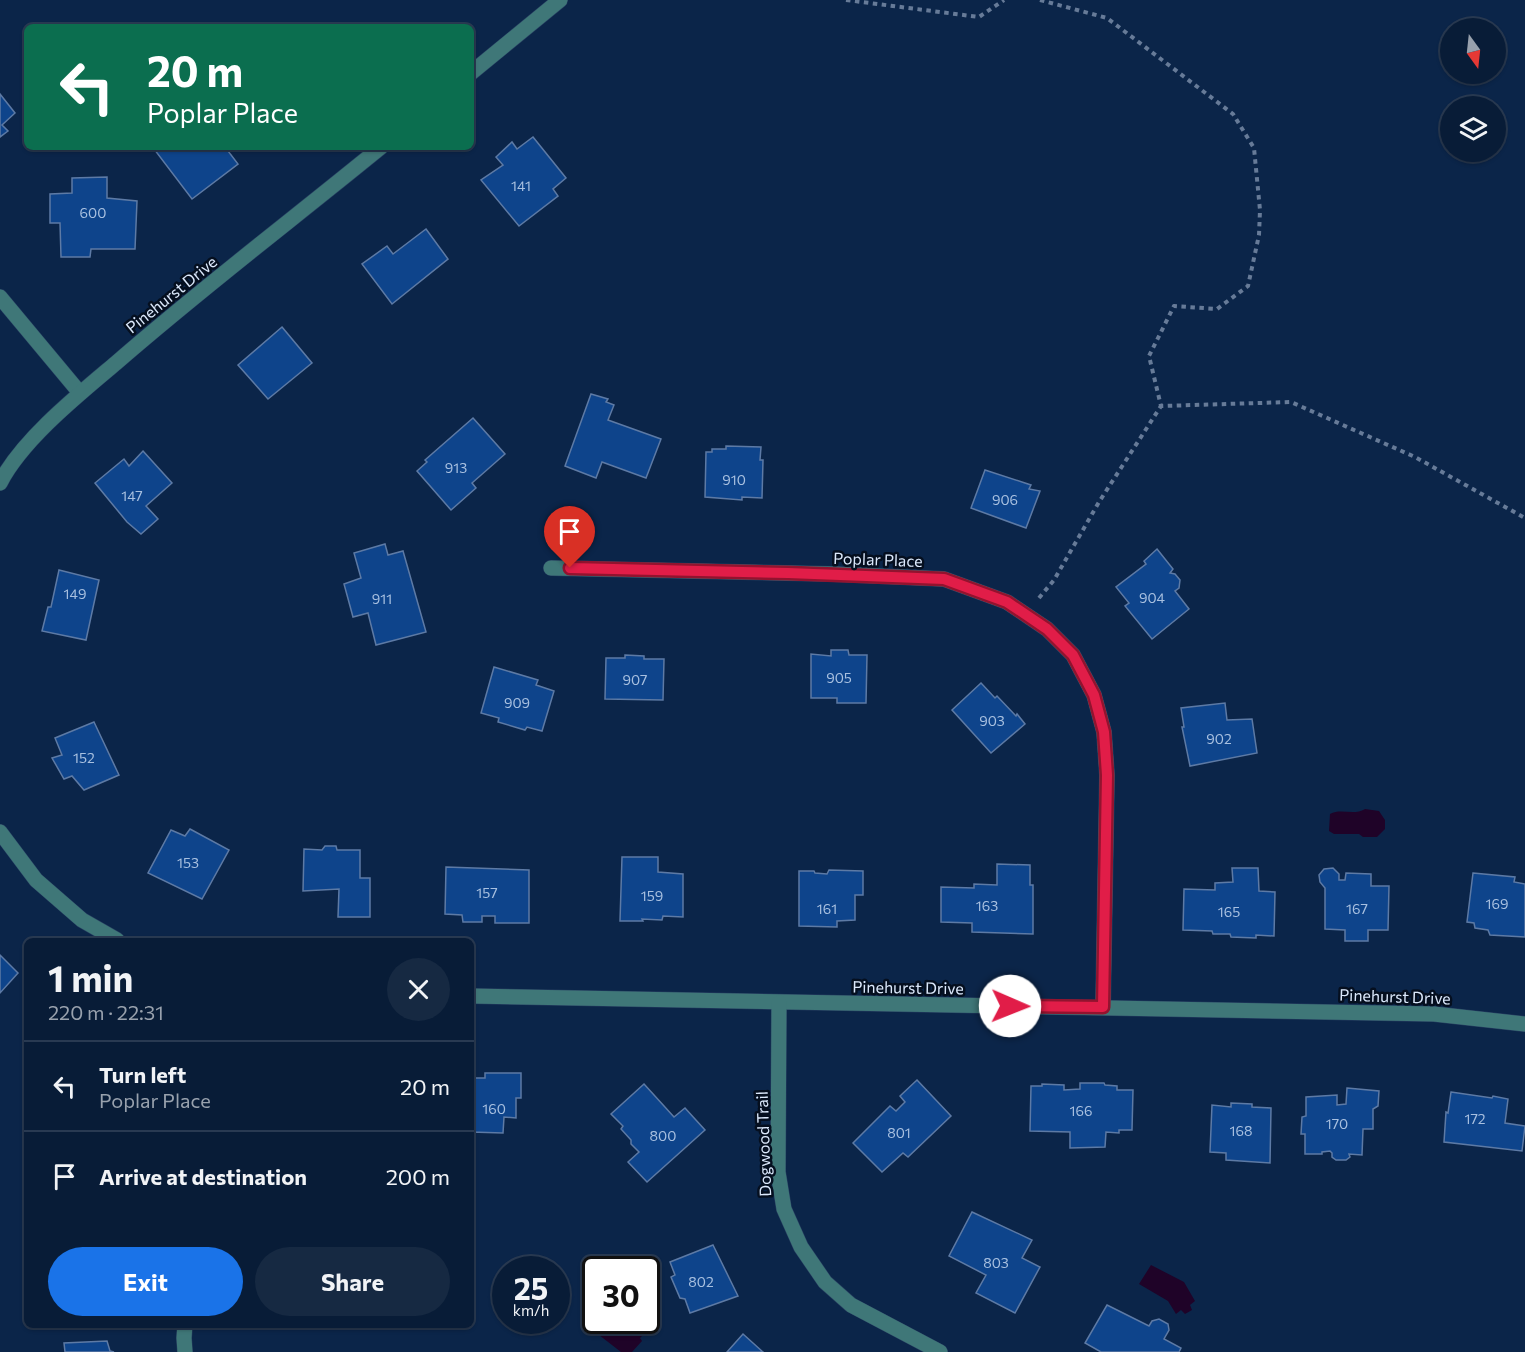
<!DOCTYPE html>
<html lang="en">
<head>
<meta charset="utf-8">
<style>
  body { margin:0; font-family:Commissioner,sans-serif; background:#162942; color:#f1f3f6; height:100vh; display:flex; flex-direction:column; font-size:22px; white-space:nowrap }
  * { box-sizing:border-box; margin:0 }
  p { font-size:20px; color:#98a1ad }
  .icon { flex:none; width:33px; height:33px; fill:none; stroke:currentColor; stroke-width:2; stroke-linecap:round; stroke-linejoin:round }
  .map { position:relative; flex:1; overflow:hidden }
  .details { position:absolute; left:24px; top:938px; width:450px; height:390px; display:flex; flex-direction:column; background:#081c37; border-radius:9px; box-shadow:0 2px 4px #0004,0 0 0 2px #293a52 }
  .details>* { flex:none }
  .banner { position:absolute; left:24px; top:24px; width:450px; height:126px; border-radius:9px; box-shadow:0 2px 4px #0004,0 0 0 2px #293a52; background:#0b6e4f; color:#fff; overflow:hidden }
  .needle { width:39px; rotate:165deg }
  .tools { position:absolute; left:1440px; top:18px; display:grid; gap:12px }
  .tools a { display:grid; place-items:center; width:66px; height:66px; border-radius:50%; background:#081c37; box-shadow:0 2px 4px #0004,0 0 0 2px #293a52; font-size:30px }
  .speed { position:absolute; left:492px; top:1256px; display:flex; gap:12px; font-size:30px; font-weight:700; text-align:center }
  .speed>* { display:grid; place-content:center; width:78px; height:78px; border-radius:50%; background:#081c37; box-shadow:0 2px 4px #0004,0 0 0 2px #293a52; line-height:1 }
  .speed small { font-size:15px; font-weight:400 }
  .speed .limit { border:3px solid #111; border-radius:9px; background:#fff; color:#111 }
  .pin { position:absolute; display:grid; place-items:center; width:51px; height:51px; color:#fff; margin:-62px -26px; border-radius:50% 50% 50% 0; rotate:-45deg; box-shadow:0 0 6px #0007 }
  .pin .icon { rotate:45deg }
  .me { position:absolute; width:66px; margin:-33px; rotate:91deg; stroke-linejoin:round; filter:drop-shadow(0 0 4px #0008) }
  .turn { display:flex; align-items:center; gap:21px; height:126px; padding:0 24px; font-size:27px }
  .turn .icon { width:78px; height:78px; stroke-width:2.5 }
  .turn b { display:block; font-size:42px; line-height:51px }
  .round { display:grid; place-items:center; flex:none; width:63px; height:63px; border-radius:32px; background:#162942 }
  .overview { display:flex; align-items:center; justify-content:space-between; height:102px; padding:0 24px }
  h1 { font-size:36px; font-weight:700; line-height:45px }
  .button { display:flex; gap:12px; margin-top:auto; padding:12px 24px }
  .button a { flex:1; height:69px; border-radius:36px; background:#1a73e8; color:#fff; font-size:24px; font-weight:700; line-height:69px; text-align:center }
  .button a+a { background:#162942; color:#f1f3f6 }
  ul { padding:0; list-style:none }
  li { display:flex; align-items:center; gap:18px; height:90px; padding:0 24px; border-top:2px solid #293a52 }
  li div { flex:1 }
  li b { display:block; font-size:22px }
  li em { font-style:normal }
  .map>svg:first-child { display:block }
  .water { fill:#1f0328 }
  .building { fill:#0e448b; stroke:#5d7aa5; stroke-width:1.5 }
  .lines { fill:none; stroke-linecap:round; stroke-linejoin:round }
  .minor-casing { stroke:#284062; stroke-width:16 }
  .path { stroke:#677b98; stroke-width:4; stroke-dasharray:4.5 4.5; stroke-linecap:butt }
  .minor { stroke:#3f7778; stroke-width:15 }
  .route-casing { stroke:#92132f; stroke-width:15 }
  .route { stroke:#e11d48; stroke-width:10 }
  .labels { text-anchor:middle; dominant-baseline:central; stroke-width:5; stroke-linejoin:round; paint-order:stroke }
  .number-label { font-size:14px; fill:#a8c0e0 }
  .street-label { font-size:16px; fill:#dce9fc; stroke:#050f1f }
</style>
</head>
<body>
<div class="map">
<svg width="1525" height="1352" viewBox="0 0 1525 1352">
  <rect width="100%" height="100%" fill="#0b2549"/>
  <g class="water">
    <path d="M 1365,809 L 1379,811 L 1385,820 L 1385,829 L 1377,837 L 1363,837 L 1359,834 L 1334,834 L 1329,831 L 1330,814 C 1341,808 1354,816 1365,809 Z"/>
    <path d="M 1151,1265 L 1184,1282 L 1195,1301 L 1190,1305 L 1192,1310 L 1185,1314 L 1181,1310 L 1176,1314 L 1168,1301 L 1139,1284 Z"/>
    <path d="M 596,1320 L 618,1320 L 632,1332 L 637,1329 L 643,1335 L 640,1338 L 642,1341 L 632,1352 L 621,1352 L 590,1328 Z"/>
  </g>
  <g class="building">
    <path d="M 0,94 L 15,113 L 2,125 L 8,131 L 0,137 Z"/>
    <path d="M 533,137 L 566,178 L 553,189 L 558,196 L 519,226 L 481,180 L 503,165 L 496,157 L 512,142 L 517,149 Z"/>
    <path d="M 157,147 L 225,147 L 238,164 L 192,199 L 154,149 Z"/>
    <path d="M 107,177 L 107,198 L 137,201 L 135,249 L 91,249 L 90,257 L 61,257 L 60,223 L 50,223 L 50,194 L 72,193 L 72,178 Z"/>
    <path d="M 426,229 L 448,259 L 392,304 L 362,264 L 387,246 L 393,254 Z"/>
    <path d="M 282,327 L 312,363 L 268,399 L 238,365 Z"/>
    <path d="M 591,394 L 608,399 L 606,402 L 614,405 L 608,420 L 661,439 L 646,478 L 602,462 L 596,478 L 565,466 Z"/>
    <path d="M 473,418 L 505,454 L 472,483 L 476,488 L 451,510 L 417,471 L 427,462 L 425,460 Z"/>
    <path d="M 726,446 L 761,447 L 760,460 L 763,460 L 762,498 L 742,497 L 742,500 L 705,497 L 706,452 L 712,452 L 712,449 L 726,449 Z"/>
    <path d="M 143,451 L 172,483 L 146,506 L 158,519 L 141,534 L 127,522 L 95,483 L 124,459 L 129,466 Z"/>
    <path d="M 985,470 L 1025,483 L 1031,485 L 1029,489 L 1040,491 L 1026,528 L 971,508 Z"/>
    <path d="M 385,544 L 388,555 L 403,551 L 426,632 L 376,645 L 368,613 L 353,617 L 344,584 L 361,578 L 354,553 Z"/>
    <path d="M 1157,549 L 1173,569 L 1170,573 L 1175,574 L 1180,580 L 1179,588 L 1175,591 L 1189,609 L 1152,639 L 1125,606 L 1129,603 L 1116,587 L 1146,564 L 1144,561 Z"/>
    <path d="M 59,570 L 99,580 L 86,640 L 42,631 L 48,607 L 51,607 Z"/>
    <path d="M 831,650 L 848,650 L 849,655 L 867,655 L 866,703 L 837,703 L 837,698 L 811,698 L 811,654 L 831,656 Z"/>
    <path d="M 625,655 L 644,656 L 644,659 L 664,659 L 663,700 L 605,699 L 606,658 L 625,658 Z"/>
    <path d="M 494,667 L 538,680 L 536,685 L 554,691 L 542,731 L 527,727 L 525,730 L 498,722 L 499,718 L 481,713 Z"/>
    <path d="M 981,683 L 995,698 L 997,696 L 1016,716 L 1017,714 L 1025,724 L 991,753 L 952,710 Z"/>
    <path d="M 1225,703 L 1227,720 L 1252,719 L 1257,753 L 1190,766 L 1182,727 L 1184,727 L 1181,708 Z"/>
    <path d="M 94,722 L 119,775 L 84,790 L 72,776 L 64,779 L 52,758 L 62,755 L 55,738 Z"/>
    <path d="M 190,829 L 229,850 L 202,899 L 148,873 L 171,830 L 185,836 Z"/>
    <path d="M 325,846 L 336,846 L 337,850 L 360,850 L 360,878 L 370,878 L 370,917 L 338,917 L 339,889 L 303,891 L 304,849 L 322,850 Z"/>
    <path d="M 622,857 L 658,857 L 658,872 L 683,874 L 683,917 L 663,916 L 662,920 L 642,919 L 643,921 L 620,921 Z"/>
    <path d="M 997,864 L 1030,865 L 1030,885 L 1033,885 L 1033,934 L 972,932 L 972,923 L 941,922 L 941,887 L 974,888 L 974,884 L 997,885 Z"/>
    <path d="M 446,867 L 529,870 L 529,923 L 495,923 L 495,916 L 482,916 L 482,922 L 463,922 L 462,915 L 445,914 Z"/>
    <path d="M 1232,868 L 1258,868 L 1259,891 L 1275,892 L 1274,936 L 1256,935 L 1256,938 L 1231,937 L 1230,934 L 1213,934 L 1212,931 L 1183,930 L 1184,889 L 1215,890 L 1215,883 L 1233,882 Z"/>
    <path d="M 1333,868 L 1339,874 L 1339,880 L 1345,880 L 1346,873 L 1371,874 L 1371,886 L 1389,886 L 1388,930 L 1368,930 L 1368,941 L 1345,941 L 1345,930 L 1325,929 L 1325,888 L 1320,882 L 1319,875 L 1324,869 Z"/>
    <path d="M 829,870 L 863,871 L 863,895 L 855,895 L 855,920 L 837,921 L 837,927 L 799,926 L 799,871 L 814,871 L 815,873 L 827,874 Z"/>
    <path d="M 1473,873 L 1515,877 L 1514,882 L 1525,884 L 1525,937 L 1490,935 L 1488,930 L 1475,928 L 1474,923 L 1467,922 Z"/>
    <path d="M 0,955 L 18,973 L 0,993 Z"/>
    <path d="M 485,1073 L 521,1073 L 521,1098 L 516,1098 L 516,1118 L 504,1117 L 503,1133 L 471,1132 L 471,1078 L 485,1078 Z"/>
    <path d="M 917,1080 L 951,1116 L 908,1157 L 903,1153 L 882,1172 L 853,1143 L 890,1106 L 896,1111 L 905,1102 L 900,1096 Z"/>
    <path d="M 1080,1083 L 1104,1083 L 1105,1085 L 1117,1086 L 1117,1090 L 1133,1090 L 1132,1130 L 1119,1130 L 1119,1133 L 1106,1132 L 1105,1147 L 1070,1148 L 1070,1132 L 1030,1131 L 1031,1086 L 1042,1086 L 1042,1084 L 1064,1085 L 1064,1090 L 1080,1089 Z"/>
    <path d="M 644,1084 L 674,1117 L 685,1108 L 705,1130 L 647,1182 L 628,1162 L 639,1152 L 631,1144 L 631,1140 L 621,1129 L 623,1126 L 611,1114 Z"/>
    <path d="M 1347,1088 L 1379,1091 L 1378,1106 L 1373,1109 L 1373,1129 L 1363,1129 L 1362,1155 L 1349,1154 L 1350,1157 L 1346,1160 L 1336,1160 L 1332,1157 L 1332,1153 L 1330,1151 L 1322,1152 L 1322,1154 L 1305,1154 L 1305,1134 L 1301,1134 L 1302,1117 L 1306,1116 L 1306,1097 L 1337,1095 L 1337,1105 L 1346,1104 Z"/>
    <path d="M 1451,1092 L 1492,1098 L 1493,1096 L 1508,1099 L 1505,1123 L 1525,1126 L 1522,1151 L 1444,1142 L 1446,1112 L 1448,1113 Z"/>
    <path d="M 1231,1103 L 1252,1104 L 1252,1107 L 1271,1108 L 1270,1163 L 1226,1160 L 1226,1153 L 1210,1152 L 1212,1105 L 1231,1107 Z"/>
    <path d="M 972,1212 L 1032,1240 L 1022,1258 L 1040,1267 L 1015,1313 L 976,1293 L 986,1275 L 949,1256 Z"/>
    <path d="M 713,1245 L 738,1296 L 690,1313 L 685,1299 L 680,1298 L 671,1277 L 675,1275 L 670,1262 Z"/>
    <path d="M 1107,1305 L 1149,1326 L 1152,1321 L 1159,1319 L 1168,1324 L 1169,1330 L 1164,1339 L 1181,1348 L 1179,1352 L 1101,1352 L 1085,1343 Z"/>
    <path d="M 743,1334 L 763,1352 L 727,1352 Z"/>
    <path d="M 107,1341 L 110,1351 L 114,1352 L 65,1352 L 64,1343 Z"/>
  </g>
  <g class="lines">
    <defs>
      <g id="minor">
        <path d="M 471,73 L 560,0"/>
        <path d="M 0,297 L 80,393"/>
        <path d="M 0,483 C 22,440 78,395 116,363 C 202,288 293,219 381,147"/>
        <path d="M 551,568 L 833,574 L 944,579 L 1007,602 L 1047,629 L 1073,655 L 1094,695 L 1104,732 L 1107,775 L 1103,1007"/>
        <path d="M 0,832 L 36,880 L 82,920 L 117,940"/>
        <path d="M 471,996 L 1434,1014 L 1525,1024"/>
        <path d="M 779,1003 L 778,1172 L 784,1209 L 801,1247 L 825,1282 L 851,1305 L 940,1352"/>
        <path d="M 185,1352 L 184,1338 L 185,1324"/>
      </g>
    </defs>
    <use href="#minor" class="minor-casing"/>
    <g class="path">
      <path d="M 846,0 L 979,17 L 1004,0"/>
      <path d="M 1040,0 L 1107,18 L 1233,114 L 1254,148 L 1260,210 L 1259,235 L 1248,286 L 1217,309 L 1174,306 L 1149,356 L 1161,406 L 1291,402 L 1415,457 L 1525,518"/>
      <path d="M 1039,598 L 1054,580 L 1099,502 L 1161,406"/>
    </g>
    <use href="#minor" class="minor"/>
  </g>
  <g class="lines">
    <defs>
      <path id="route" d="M 570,568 L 788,573 L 944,579 L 1007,602 L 1047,629 L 1073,655 L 1094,695 L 1104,732 L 1107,775 L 1103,1007 L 1010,1006"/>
    </defs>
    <use href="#route" class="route-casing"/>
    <use href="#route" class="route"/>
  </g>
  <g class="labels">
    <g class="number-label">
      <text x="521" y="185">141</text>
      <text x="93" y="212">600</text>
      <text x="456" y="467">913</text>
      <text x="734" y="479">910</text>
      <text x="132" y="495">147</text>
      <text x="1005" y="499">906</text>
      <text x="75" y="593">149</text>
      <text x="1152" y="597">904</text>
      <text x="382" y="598">911</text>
      <text x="839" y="677">905</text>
      <text x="635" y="679">907</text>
      <text x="517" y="702">909</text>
      <text x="992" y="720">903</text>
      <text x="1219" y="738">902</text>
      <text x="84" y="757">152</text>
      <text x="188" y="862">153</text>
      <text x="487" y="892">157</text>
      <text x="652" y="895">159</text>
      <text x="1497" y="903">169</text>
      <text x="987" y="905">163</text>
      <text x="827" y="908">161</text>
      <text x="1357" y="908">167</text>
      <text x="1229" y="911">165</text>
      <text x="494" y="1108">160</text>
      <text x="1081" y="1110">166</text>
      <text x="1475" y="1118">172</text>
      <text x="1337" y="1123">170</text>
      <text x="1241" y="1130">168</text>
      <text x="899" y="1132">801</text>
      <text x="663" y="1135">800</text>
      <text x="996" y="1262">803</text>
      <text x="701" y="1281">802</text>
    </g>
    <g class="street-label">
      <text transform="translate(171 294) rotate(-39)">Pinehurst Drive</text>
      <text transform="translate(878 559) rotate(2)">Poplar Place</text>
      <text transform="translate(908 987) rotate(1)">Pinehurst Drive</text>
      <text transform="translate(1395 996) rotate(2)">Pinehurst Drive</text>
      <text transform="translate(763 1144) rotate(-92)">Dogwood Trail</text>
    </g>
  </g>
</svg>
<div class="tools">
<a><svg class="needle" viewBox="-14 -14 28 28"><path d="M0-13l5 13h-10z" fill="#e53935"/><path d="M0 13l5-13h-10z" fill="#98a1ad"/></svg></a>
<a><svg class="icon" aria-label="layers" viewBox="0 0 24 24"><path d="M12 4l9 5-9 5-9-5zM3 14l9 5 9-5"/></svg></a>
</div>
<div class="speed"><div>25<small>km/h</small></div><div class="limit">30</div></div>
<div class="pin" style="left:570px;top:568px;background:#d93025"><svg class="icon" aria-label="arrive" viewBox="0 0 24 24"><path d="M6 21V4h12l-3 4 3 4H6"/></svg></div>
<svg class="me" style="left:1010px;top:1006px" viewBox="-20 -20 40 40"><circle r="19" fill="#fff"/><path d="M0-13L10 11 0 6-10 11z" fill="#e11d48"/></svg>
<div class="banner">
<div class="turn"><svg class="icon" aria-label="left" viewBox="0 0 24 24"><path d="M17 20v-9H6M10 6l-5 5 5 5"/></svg><div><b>20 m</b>Poplar Place</div></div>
</div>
<section class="details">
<div class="overview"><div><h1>1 min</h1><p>220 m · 22:31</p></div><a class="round"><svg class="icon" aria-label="close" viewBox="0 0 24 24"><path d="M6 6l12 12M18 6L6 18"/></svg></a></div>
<ul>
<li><svg class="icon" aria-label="left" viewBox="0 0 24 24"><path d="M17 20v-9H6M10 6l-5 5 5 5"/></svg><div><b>Turn left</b><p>Poplar Place</p></div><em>20 m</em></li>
<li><svg class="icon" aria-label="arrive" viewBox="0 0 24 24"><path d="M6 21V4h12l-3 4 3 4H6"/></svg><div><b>Arrive at destination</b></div><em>200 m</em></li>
</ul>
<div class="button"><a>Exit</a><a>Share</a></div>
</section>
</div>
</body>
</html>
